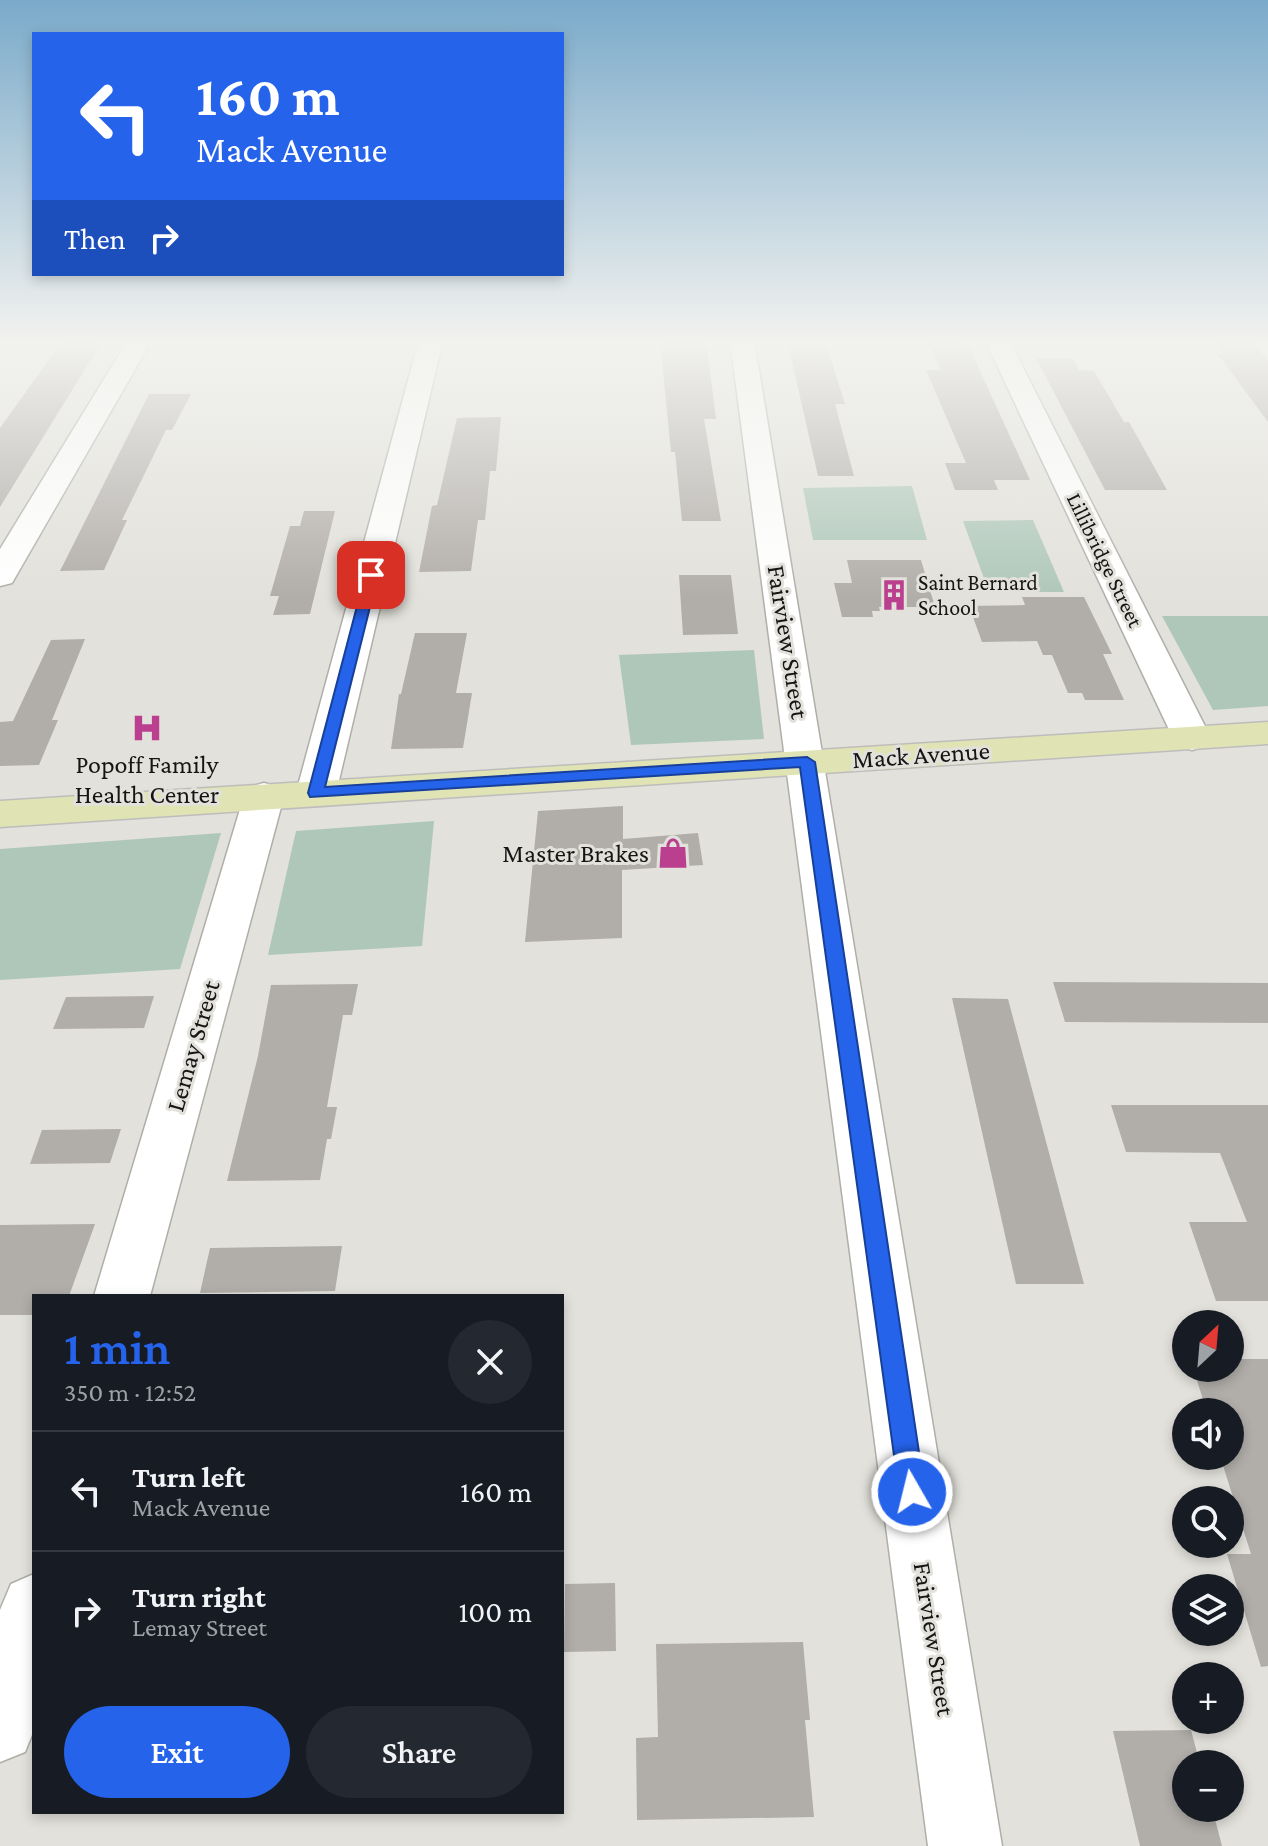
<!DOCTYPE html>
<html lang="en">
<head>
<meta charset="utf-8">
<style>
  body { margin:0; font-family:"Crimson Pro",serif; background:#242831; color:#f1f3f6; height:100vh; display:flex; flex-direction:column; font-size:30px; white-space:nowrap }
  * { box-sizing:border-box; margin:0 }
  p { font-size:26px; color:#9ea1a6 }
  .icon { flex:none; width:44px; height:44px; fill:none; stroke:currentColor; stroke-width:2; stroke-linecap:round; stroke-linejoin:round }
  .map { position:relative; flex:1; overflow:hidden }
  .side { position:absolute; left:32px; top:1294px; width:532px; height:520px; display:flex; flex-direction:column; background:#171b24; border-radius:0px; box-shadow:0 4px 12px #0003 }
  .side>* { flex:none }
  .hud { position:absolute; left:32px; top:32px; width:532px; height:244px; border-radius:0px; box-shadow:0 4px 12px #0003; background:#2563eb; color:#fff; overflow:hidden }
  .needle { width:52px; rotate:26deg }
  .buttons { position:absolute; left:1172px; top:1310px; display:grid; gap:16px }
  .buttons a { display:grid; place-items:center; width:72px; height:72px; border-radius:50%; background:#171b24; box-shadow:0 4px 12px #0003; font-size:40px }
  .pin { position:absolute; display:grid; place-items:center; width:68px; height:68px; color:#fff; margin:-34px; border-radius:16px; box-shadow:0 4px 12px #0006 }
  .me { position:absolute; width:88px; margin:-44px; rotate:352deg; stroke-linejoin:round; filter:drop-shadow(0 0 6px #0008) }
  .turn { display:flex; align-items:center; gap:28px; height:168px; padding:0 32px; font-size:36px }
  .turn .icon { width:104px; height:104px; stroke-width:2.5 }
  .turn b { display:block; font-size:56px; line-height:68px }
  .then { display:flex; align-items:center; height:76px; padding:0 32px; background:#0003; gap:16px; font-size:30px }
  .round { display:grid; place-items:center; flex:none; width:84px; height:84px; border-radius:42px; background:#242831 }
  .summary { display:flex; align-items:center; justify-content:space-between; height:136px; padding:0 32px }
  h1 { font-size:48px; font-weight:600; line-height:60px; color:#2563eb }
  .action { display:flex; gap:16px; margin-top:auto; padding:16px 32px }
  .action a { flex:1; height:92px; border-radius:48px; background:#2563eb; color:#fff; font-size:32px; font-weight:600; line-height:92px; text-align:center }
  .action a+a { background:#242831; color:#f1f3f6 }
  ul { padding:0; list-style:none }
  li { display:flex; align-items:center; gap:24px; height:120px; padding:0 32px; border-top:2px solid #363941 }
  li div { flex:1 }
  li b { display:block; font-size:30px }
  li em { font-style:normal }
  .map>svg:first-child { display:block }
  .green { fill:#aec7b9 }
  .building { fill:#b1ada9 }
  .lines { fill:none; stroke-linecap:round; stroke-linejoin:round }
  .minor-casing { stroke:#afaea9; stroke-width:3 }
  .major-casing { stroke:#bebdbd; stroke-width:3 }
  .minor { fill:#fff; fill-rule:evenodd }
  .major { fill:#e0e3b3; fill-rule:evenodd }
  .route { fill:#2563eb; stroke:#184099; stroke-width:2 }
  .labels { text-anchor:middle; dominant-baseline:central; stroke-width:6; stroke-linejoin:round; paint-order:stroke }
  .far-street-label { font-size:22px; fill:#161514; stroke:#e2e1db }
  .far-poi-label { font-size:22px; fill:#161514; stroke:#e2e1db; text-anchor:start }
  .street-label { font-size:26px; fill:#161514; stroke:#e2e1db }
  .poi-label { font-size:26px; fill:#161514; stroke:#e2e1db }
</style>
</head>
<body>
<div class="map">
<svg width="1268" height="1846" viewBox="0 0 1268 1846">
  <rect width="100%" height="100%" fill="#e2e1db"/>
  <g class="green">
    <path d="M 912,486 L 927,540 L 813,540 L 803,488 Z"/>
    <path d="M 1033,520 L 1064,592 L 989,592 L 963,521 Z"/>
    <path d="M 1162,616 L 1268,616 L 1268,706 L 1213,710 Z"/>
    <path d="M 754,650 L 764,739 L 631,745 L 619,655 Z"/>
    <path d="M 434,821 L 422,946 L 268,955 L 296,831 Z"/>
    <path d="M 221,833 L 180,969 L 0,980 L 0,849 Z"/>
  </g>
  <g class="building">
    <path d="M 63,340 L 103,340 L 0,507 L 0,428 Z"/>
    <path d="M 660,340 L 706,340 L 716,419 L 704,419 L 721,521 L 682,521 L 675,452 L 671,452 Z"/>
    <path d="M 927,340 L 963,340 L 970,349 L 1030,480 L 994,480 L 998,490 L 955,490 L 945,463 L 966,463 L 926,370 L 941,370 Z"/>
    <path d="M 1213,340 L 1251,340 L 1268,361 L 1268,422 L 1217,353 L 1224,354 Z"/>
    <path d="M 788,344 L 826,344 L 845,404 L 835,404 L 854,476 L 818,476 Z"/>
    <path d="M 1036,358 L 1072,358 L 1079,370 L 1094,371 L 1124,422 L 1129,422 L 1167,490 L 1105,490 Z"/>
    <path d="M 149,394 L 191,394 L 172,430 L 166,430 L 122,520 L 127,520 L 104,570 L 60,571 Z"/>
    <path d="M 501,417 L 496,471 L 490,471 L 485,520 L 478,520 L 471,571 L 419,572 L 432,506 L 437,505 L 457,418 Z"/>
    <path d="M 304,511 L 335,511 L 310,614 L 273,615 L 279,596 L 270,596 L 290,526 L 300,526 Z"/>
    <path d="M 847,560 L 921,560 L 935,607 L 879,607 L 880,611 L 872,611 L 873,617 L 842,617 L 834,583 L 852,583 Z"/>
    <path d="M 679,575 L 731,575 L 738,634 L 683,635 Z"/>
    <path d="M 1022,597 L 1084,597 L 1112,654 L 1103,654 L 1124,700 L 1085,700 L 1082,693 L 1068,693 L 1052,655 L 1043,655 L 1037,641 L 982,642 L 969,606 L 1025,605 Z"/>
    <path d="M 415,633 L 467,633 L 456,693 L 472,693 L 463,748 L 391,749 L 399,694 L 401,694 Z"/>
    <path d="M 85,639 L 52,720 L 58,720 L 39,765 L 0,766 L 0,722 L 13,721 L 51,640 Z"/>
    <path d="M 623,806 L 623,839 L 698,833 L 703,865 L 622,870 L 622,938 L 525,942 L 538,811 Z"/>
    <path d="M 1053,982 L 1268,983 L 1268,1023 L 1065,1022 Z"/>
    <path d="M 358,984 L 352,1015 L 343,1015 L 327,1107 L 337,1107 L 331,1139 L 327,1139 L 320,1180 L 227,1181 L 258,1056 L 271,985 Z"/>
    <path d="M 154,996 L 144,1028 L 53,1029 L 66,997 Z"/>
    <path d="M 952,998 L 1008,999 L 1084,1284 L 1016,1284 Z"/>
    <path d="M 1111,1105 L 1268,1105 L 1268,1301 L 1216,1301 L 1189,1222 L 1247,1222 L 1220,1153 L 1126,1152 Z"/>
    <path d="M 121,1129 L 110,1163 L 30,1164 L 42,1130 Z"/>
    <path d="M 95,1224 L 69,1296 L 34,1296 L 34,1315 L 0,1315 L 0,1225 Z"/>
    <path d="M 342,1246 L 335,1291 L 200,1293 L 210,1248 Z"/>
    <path d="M 1230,1359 L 1268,1359 L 1268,1666 L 1261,1667 L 1227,1554 L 1251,1554 L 1220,1456 L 1230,1456 L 1230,1412 L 1207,1412 L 1193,1368 L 1230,1368 Z"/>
    <path d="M 615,1583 L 616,1651 L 564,1652 L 565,1584 Z"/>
    <path d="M 803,1642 L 810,1720 L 805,1720 L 814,1817 L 637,1820 L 636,1738 L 658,1737 L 656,1644 Z"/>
    <path d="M 1191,1730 L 1200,1764 L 1186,1764 L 1186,1808 L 1212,1808 L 1222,1846 L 1140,1846 L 1113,1731 Z"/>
  </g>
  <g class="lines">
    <defs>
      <g id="minor">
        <path d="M 128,340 L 152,340 L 16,576 L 12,583 L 0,586 L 0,549 Z"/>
        <path d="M 419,340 L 443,340 L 336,793 L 330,802 L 316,806 L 302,802 L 296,793 Z"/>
        <path d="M 730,340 L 754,340 L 1002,1846 L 928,1846 Z"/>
        <path d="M 985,340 L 1009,340 L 1211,738 L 1205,746 L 1192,750 L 1179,746 L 1173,738 Z"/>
        <path d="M 264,783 L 278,787 L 284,796 L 150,1296 L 94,1296 L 244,796 L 250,787 Z"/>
        <path d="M 34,1574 L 34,1730 L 25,1752 L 0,1762 L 0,1610 L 11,1584 Z"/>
      </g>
      <path id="major" d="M 1268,722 L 1268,744 L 0,827 L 0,801 Z"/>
    </defs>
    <use href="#minor" class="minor-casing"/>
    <use href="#major" class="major-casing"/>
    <use href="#minor" class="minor"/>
    <use href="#major" class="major"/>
  </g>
  <linearGradient id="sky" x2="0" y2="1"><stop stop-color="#7aaaca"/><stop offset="0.57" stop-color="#f2f2ef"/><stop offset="1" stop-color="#f2f2ef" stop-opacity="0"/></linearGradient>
  <rect width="1268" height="598" fill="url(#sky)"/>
  <path class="route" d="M 366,572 L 378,575 L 325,787 L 807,757 L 815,762 L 925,1492 L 921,1501 L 912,1505 L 903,1501 L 899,1492 L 800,767 L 310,797 L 308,793 Z"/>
  <defs>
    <symbol id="building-bare" viewBox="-9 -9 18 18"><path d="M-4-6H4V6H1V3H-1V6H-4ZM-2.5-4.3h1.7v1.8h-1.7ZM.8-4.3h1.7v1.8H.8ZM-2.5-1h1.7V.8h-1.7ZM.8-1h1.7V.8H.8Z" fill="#ba3f8f" stroke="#e2e1db" stroke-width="2.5" paint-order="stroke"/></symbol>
    <symbol id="hospital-bare" viewBox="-9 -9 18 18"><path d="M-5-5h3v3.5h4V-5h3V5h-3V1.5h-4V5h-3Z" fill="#ba3f8f" stroke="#e2e1db" stroke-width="2.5" paint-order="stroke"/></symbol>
    <symbol id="shop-bare" viewBox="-9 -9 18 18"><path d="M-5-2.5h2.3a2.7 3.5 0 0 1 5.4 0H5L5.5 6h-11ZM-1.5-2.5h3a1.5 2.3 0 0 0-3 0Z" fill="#ba3f8f" stroke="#e2e1db" stroke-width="2.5" paint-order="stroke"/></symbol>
  </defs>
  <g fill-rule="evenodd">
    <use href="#building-bare" x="872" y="573" width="44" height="44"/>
    <use href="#hospital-bare" x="125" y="706" width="44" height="44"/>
    <use href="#shop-bare" x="651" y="831" width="44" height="44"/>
  </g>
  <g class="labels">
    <g class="far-street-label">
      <text transform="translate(1105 560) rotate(64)">Lillibridge Street</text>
    </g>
    <g class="far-poi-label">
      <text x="918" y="582">Saint Bernard<tspan x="918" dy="25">School</tspan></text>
    </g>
    <g class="street-label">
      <text transform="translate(788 642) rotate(81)">Fairview Street</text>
      <text transform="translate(921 755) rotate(-4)">Mack Avenue</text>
      <text transform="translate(193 1046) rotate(-74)">Lemay Street</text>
      <text transform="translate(934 1639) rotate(81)">Fairview Street</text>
    </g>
    <g class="poi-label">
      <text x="147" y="764">Popoff Family<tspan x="147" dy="30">Health Center</tspan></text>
      <text x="649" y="853" text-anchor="end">Master Brakes</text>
    </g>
  </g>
</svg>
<div class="buttons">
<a><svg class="needle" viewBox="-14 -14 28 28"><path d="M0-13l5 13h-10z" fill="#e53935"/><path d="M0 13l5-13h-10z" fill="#9ea1a6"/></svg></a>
<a><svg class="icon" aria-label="sound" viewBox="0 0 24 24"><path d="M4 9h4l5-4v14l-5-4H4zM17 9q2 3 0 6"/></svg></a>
<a><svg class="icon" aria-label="search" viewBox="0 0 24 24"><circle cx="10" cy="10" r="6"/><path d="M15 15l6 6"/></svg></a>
<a><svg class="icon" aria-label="layers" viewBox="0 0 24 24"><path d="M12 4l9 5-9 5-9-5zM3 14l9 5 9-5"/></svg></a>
<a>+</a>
<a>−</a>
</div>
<div class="pin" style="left:371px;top:575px;background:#d93025"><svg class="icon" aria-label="arrive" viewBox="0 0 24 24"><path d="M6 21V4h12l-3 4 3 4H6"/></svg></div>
<svg class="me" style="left:912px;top:1492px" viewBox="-20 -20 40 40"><circle r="17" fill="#2563eb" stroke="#fff" stroke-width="3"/><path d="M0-11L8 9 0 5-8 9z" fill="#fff"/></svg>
<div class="hud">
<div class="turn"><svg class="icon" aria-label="left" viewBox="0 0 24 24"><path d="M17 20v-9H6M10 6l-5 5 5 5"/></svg><div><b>160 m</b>Mack Avenue</div></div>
<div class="then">Then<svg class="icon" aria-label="right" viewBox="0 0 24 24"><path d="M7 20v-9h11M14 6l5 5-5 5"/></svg></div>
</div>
<section class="side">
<div class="summary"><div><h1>1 min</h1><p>350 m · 12:52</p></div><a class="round"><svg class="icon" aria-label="close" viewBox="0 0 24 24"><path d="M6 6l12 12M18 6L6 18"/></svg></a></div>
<ul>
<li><svg class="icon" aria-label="left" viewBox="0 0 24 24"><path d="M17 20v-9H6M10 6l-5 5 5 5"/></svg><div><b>Turn left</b><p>Mack Avenue</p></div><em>160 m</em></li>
<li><svg class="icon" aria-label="right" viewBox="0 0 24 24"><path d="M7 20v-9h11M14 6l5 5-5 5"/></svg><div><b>Turn right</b><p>Lemay Street</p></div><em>100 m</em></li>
</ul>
<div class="action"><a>Exit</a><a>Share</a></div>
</section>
</div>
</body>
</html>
